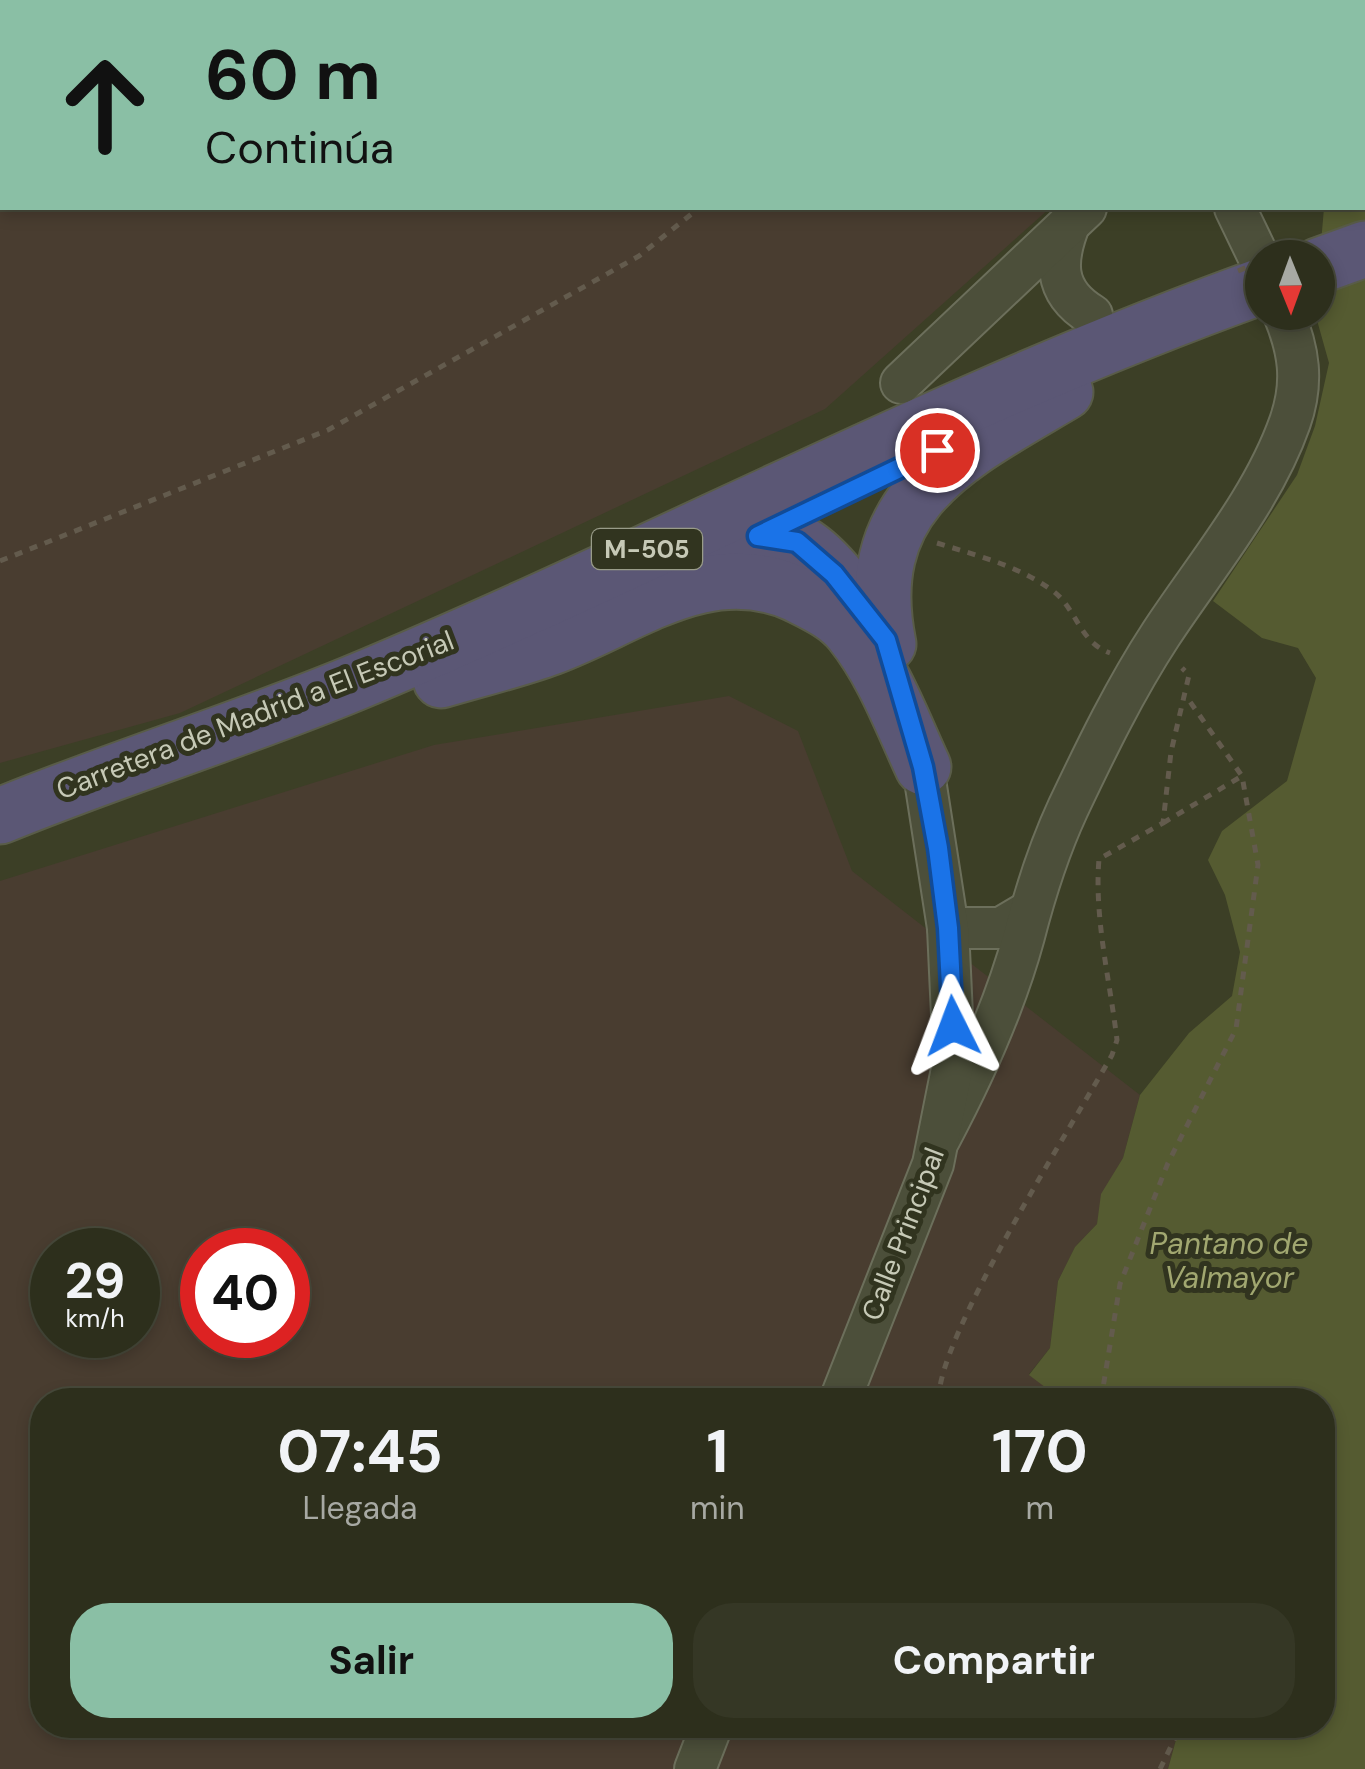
<!DOCTYPE html>
<html lang="es">
<head>
<meta charset="utf-8">
<style>
  body { margin:0; font-family:"DM Sans",sans-serif; background:#353725; color:#f1f3f6; height:100vh; display:flex; flex-direction:column; font-size:38px; white-space:nowrap }
  * { box-sizing:border-box; margin:0 }
  p { font-size:32px; color:#a7a9a3 }
  .icon { flex:none; width:55px; height:55px; fill:none; stroke:currentColor; stroke-width:2; stroke-linecap:round; stroke-linejoin:round }
  .map { position:relative; flex:1; overflow:hidden }
  .side { position:absolute; left:30px; top:1388px; width:1305px; height:350px; display:flex; flex-direction:column; background:#2d2f1c; border-radius:40px; box-shadow:0 5px 15px #0003,0 0 0 2px #484a3b }
  .side>* { flex:none }
  .hud { position:absolute; left:0px; top:0px; width:1365px; height:210px; box-shadow:0 5px 15px #0003,0 0 0 2px #484a3b; background:#8abfa5; color:#111; overflow:hidden }
  .needle { width:65px; rotate:179deg }
  .buttons { position:absolute; left:1245px; top:240px; display:grid; gap:20px }
  .buttons a { display:grid; place-items:center; width:90px; height:90px; border-radius:50%; background:#2d2f1c; box-shadow:0 5px 15px #0003,0 0 0 2px #484a3b; font-size:50px }
  .speed { position:absolute; left:30px; top:1228px; display:flex; gap:20px; font-size:50px; font-weight:700; text-align:center }
  .speed>* { display:grid; place-content:center; width:130px; height:130px; border-radius:50%; background:#2d2f1c; box-shadow:0 5px 15px #0003,0 0 0 2px #484a3b; line-height:1 }
  .speed small { font-size:25px; font-weight:400 }
  .speed .limit { border:15px solid #d22; background:#fff; color:#111 }
  .pin { position:absolute; display:grid; place-items:center; width:85px; height:85px; color:#fff; margin:-42px; border:5px solid #fff; border-radius:50%; box-shadow:0 2px 10px #0007 }
  .me { position:absolute; width:110px; margin:-55px; rotate:357deg; stroke-linejoin:round; filter:drop-shadow(0 0 8px #0008) }
  .turn { display:flex; align-items:center; gap:35px; height:210px; padding:0 40px; font-size:45px }
  .turn .icon { width:130px; height:130px; stroke-width:2.5 }
  .turn b { display:block; font-size:70px; line-height:85px }
  .eta { display:flex; justify-content:space-evenly; align-items:center; height:170px; text-align:center }
  .eta b { font-size:60px; font-weight:700; line-height:70px }
  .action { display:flex; gap:20px; margin-top:auto; padding:20px 40px }
  .action a { flex:1; height:115px; border-radius:40px; background:#8abfa5; color:#111; font-size:40px; font-weight:700; line-height:115px; text-align:center }
  .action a+a { background:#353725; color:#f1f3f6 }
  .map>svg:first-child { display:block }
  .green { fill:#493d30; fill-rule:evenodd }
  .water { fill:#555b31 }
  .lines { fill:none; stroke-linecap:round; stroke-linejoin:round }
  .minor-casing { stroke:#6c6f5b; stroke-width:44 }
  .highway-casing { stroke:#595c48; stroke-width:59 }
  .path { stroke:#635b4d; stroke-width:5; stroke-dasharray:8 8; stroke-linecap:butt }
  .minor { stroke:#4c4f3a; stroke-width:40 }
  .highway { stroke:#5b5775; stroke-width:55 }
  .path-bridge { stroke:#635b4d; stroke-width:5; stroke-dasharray:8 8; stroke-linecap:butt }
  .route-casing { stroke:#114b97; stroke-width:25 }
  .route { stroke:#1a73e8; stroke-width:18 }
  .labels { text-anchor:middle; dominant-baseline:central; stroke-width:10; stroke-linejoin:round; paint-order:stroke }
  .shield { fill:#31341f; stroke:#999c89; stroke-width:2.5 }
  .shield-label { font-size:25px; font-weight:bold; fill:#c6c9b6 }
  .street-label { font-size:28px; fill:#c6c9b6; stroke:#31341f }
  .water-label { font-size:30px; font-style:italic; fill:#a1a770; stroke:#31341f }
</style>
</head>
<body>
<div class="map">
<svg width="1365" height="1769" viewBox="0 0 1365 1769">
  <rect width="100%" height="100%" fill="#3c3f26"/>
  <g class="green">
    <path d="M 0,0 L 1365,0 L 1365,62 L 1363,65 L 1362,2 L 2,2 L 2,208 L 1050,208 L 825,409 L 180,713 L 0,763 Z"/>
    <path d="M 729,696 L 798,731 L 852,871 L 1140,1095 L 1123,1158 L 1102,1194 L 1097,1224 L 1075,1247 L 1058,1281 L 1050,1348 L 1029,1374 L 1062,1400 L 42,1400 L 42,1725 L 1180,1725 L 1168,1769 L 0,1769 L 0,881 L 434,745 ZM 52,1250 L 138,1250 L 138,1335 L 52,1335 ZM 202,1250 L 288,1250 L 288,1335 L 202,1335 Z"/>
  </g>
  <path class="water" d="M 1365,62 L 1365,1769 L 1168,1769 L 1180,1725 L 1322,1725 L 1322,1400 L 1062,1400 L 1029,1375 L 1050,1348 L 1058,1281 L 1075,1247 L 1097,1224 L 1101,1194 L 1123,1158 L 1140,1095 L 1189,1033 L 1232,996 L 1240,952 L 1225,895 L 1208,860 L 1222,831 L 1287,781 L 1316,678 L 1298,648 L 1262,638 L 1213,601 L 1297,475 L 1315,426 L 1329,363 L 1315,313 L 1324,208 L 1362,208 Z"/>
  <g class="lines">
    <defs>
      <g id="minor">
        <path d="M 1235,208 L 1262,264"/>
        <path d="M 1071,220 C 1055,259 1052,291 1092,315"/>
        <path d="M 901,383 L 1086,208"/>
        <path d="M 948,928 L 1001,928 L 1028,912"/>
        <path d="M 940,1138 C 974,1074 1005,1006 1024,936 C 1035,893 1049,849 1068,808 C 1096,749 1125,689 1161,634 C 1205,567 1263,499 1290,422 C 1304,382 1299,350 1283,312"/>
        <path d="M 840,1400 L 933,1164 L 954,1059 L 948,928 L 923,767"/>
        <path d="M 695,1769 L 712,1725"/>
      </g>
      <g id="highway">
        <path d="M 1318,266 L 1365,249"/>
        <path d="M 690,548 C 718,539 770,528 798,542 C 830,558 864,612 886,640"/>
        <path d="M 888,644 C 859,500 959,455 1065,392"/>
        <path d="M 441,680 C 478,669 516,660 551,647 C 632,617 707,554 796,594 C 816,604 838,614 852,632 C 884,672 902,722 923,767"/>
        <path d="M 0,816 C 117,768 238,731 354,683 C 660,555 950,398 1262,286"/>
      </g>
    </defs>
    <use href="#minor" class="minor-casing"/>
    <use href="#highway" class="highway-casing"/>
    <g class="path">
      <path d="M 904,2 L 904,0"/>
      <path d="M 1297,2 L 1298,0"/>
      <path d="M 0,197 L 2,197"/>
      <path d="M 937,543 C 978,556 1017,565 1053,591 C 1077,609 1079,642 1110,653"/>
      <path d="M 0,561 L 328,430 L 639,256 L 699,208"/>
      <path d="M 1163,823 L 1242,776"/>
      <path d="M 939,1400 C 935,1341 1076,1119 1112,1055 L 1117,1040 C 1110,981 1094,918 1099,859 L 1163,823 L 1171,752 L 1189,675 L 1182,668"/>
      <path d="M 1101,1400 L 1120,1284 L 1168,1163 L 1236,1029 L 1258,865 L 1242,776 L 1186,696"/>
      <path d="M 1160,1769 L 1176,1736 L 1176,1725"/>
    </g>
    <use href="#minor" class="minor"/>
    <use href="#highway" class="highway"/>
    <path class="path-bridge" d="M 1238,271 L 1262,261"/>
  </g>
  <g class="lines">
    <defs>
      <path id="route" d="M 937,450 L 758,536 L 797,542 L 834,574 L 886,640 L 923,767 L 938,848 L 948,928 L 953,1026"/>
    </defs>
    <use href="#route" class="route-casing"/>
    <use href="#route" class="route"/>
  </g>
  <g class="labels">
    <rect class="shield" x="592" y="529" width="110" height="40" rx="8"/>
    <g class="shield-label">
      <text x="647" y="549">M-505</text>
    </g>
    <g class="street-label">
      <text transform="translate(255 715) rotate(-21)">Carretera de Madrid a El Escorial</text>
      <text transform="translate(903 1234) rotate(-69)">Calle Principal</text>
    </g>
    <g class="water-label">
      <text x="1229" y="1243">Pantano de<tspan x="1229" dy="34">Valmayor</tspan></text>
    </g>
  </g>
</svg>
<div class="buttons">
<a><svg class="needle" viewBox="-14 -14 28 28"><path d="M0-13l5 13h-10z" fill="#e53935"/><path d="M0 13l5-13h-10z" fill="#a7a9a3"/></svg></a>
</div>
<div class="speed"><div>29<small>km/h</small></div><div class="limit">40</div></div>
<div class="pin" style="left:937px;top:450px;background:#d93025"><svg class="icon" aria-label="arrive" viewBox="0 0 24 24"><path d="M6 21V4h12l-3 4 3 4H6"/></svg></div>
<svg class="me" style="left:953px;top:1026px" viewBox="-20 -20 40 40"><path d="M0-17L14 15 0 8-14 15z" fill="#1a73e8" stroke="#fff" stroke-width="4"/></svg>
<div class="hud">
<div class="turn"><svg class="icon" aria-label="ahead" viewBox="0 0 24 24"><path d="M12 20V5M6 11l6-6 6 6"/></svg><div><b>60 m</b>Continúa</div></div>
</div>
<section class="side">
<div class="eta">
<div><b>07:45</b><p>Llegada</p></div>
<div><b>1</b><p>min</p></div>
<div><b>170</b><p>m</p></div>
</div>
<div class="action"><a>Salir</a><a>Compartir</a></div>
</section>
</div>
</body>
</html>
